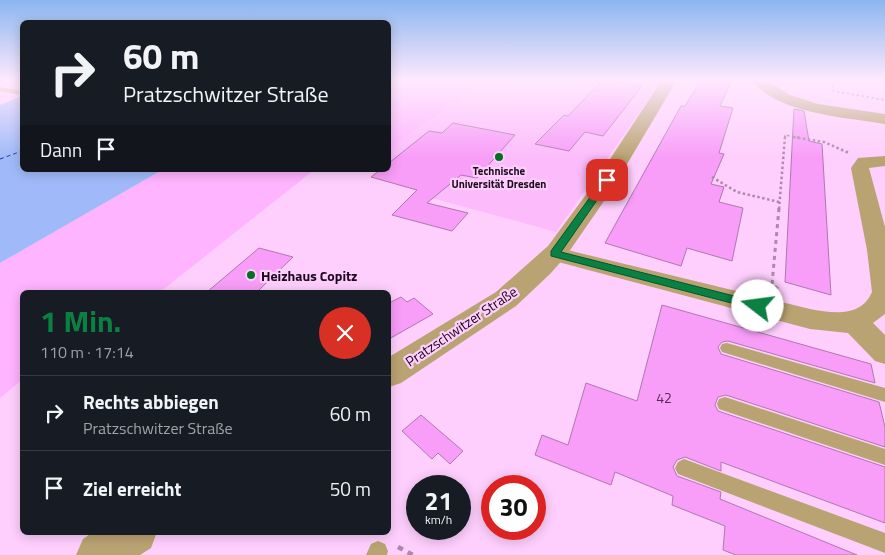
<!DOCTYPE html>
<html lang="de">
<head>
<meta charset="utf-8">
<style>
  body { margin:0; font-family:"Titillium Web",sans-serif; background:#20242c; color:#f1f3f6; height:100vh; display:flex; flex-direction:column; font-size:19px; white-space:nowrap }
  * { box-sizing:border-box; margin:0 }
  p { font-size:16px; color:#9ea1a6 }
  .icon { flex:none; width:28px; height:28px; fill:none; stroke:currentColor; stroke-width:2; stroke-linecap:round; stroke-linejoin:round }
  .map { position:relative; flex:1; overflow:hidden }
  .side { position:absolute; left:20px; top:290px; width:371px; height:245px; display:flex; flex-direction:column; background:#171b24; border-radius:8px; box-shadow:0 2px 12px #0003 }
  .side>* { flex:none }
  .guide { position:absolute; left:20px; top:20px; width:371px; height:152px; border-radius:8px; box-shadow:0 2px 12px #0003; background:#171b24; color:#f1f3f6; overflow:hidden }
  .speed { position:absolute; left:406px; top:475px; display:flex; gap:10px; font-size:25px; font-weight:700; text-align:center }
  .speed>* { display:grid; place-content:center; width:65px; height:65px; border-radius:50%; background:#171b24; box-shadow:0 2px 12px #0003; line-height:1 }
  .speed small { font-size:12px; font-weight:400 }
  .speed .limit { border:8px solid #d22; background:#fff; color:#111 }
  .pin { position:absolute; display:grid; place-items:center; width:42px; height:42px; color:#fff; margin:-21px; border-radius:10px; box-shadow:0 2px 8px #0006 }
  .me { position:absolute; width:55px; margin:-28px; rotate:285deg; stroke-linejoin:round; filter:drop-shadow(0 0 4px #0008) }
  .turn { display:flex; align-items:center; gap:18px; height:105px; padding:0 20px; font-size:22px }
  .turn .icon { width:65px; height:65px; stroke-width:2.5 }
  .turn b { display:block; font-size:35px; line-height:42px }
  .then { display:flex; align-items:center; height:48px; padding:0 20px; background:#0003; gap:10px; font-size:19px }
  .round { display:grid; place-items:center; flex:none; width:52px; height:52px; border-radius:26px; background:#20242c }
  .head { display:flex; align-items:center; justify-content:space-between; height:85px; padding:0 20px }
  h1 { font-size:30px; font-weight:700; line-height:38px; color:#0b8043 }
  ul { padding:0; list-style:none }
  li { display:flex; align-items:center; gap:15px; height:75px; padding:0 20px; border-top:1px solid #363941 }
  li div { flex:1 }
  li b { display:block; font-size:19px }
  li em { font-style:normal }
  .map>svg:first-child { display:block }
  .built { fill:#fcbcfb }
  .green { fill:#feb4fe }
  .water { fill:#a0baf9 }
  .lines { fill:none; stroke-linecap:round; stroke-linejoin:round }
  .ferry { stroke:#1c37ac; stroke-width:1; stroke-dasharray:4 3; stroke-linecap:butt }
  .building { fill:#f89df8; stroke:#ae78ae }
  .path-far3 { stroke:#ad87ac; stroke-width:2; stroke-dasharray:2.5 2.5; stroke-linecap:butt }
  .path-far2 { stroke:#ad87ac; stroke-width:2.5; stroke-dasharray:2.5 2.5; stroke-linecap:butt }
  .path-far1 { stroke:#ad87ac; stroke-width:3; stroke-dasharray:4 4; stroke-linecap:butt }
  .path { stroke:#ad87ac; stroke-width:4.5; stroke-dasharray:5.5 5.5; stroke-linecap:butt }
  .service { fill:#b9a372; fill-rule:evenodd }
  .minor { fill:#b9a372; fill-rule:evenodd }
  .tertiary { fill:#b9a372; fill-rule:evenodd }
  .route { fill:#0b8043; stroke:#07532c }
  .poi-dot { fill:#007023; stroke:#fecffd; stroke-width:2 }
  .labels { text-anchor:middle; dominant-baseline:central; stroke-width:4.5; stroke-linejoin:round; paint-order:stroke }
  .far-poi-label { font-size:11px; font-weight:bold; fill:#1d081d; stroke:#fecffd }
  .poi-label { font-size:14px; font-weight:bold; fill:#1d081d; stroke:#fecffd; text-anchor:start }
  .street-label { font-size:14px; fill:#1d081d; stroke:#fecffd }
  .near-number-label { font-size:14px; fill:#542d54 }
</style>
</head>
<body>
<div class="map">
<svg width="885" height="555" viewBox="0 0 885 555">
  <rect width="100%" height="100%" fill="#fecffd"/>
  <path class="built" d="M 480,80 L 662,80 L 556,232 L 421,195 L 413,167 L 389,162 L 389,152 L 412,131 L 455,105 Z"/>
  <g class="green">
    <path d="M 389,80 L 480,80 L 455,105 L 412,131 L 389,152 Z"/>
    <path d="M 162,170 L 314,170 L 160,292 L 22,292 L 22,380 L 0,398 L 0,263 Z"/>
  </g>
  <path class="water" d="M 22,96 L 22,170 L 162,170 L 0,263 L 0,105 Z"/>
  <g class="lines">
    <path class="ferry" d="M 0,159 L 22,151"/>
  </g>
  <g class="building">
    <path d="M 603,80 L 642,86 L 603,136 L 585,132 L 569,151 L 535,144 L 564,115 L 568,116 Z"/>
    <path d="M 701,80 L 731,82 L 720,106 L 733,108 L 719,153 L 724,154 L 711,184 L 724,187 L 719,202 L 743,208 L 732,261 L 687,248 L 681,266 L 605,243 L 681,106 L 685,106 Z"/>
    <path d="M 794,109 L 804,111 L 809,141 L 822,144 L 831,295 L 785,282 Z"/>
    <path d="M 453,123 L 515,135 L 477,178 L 461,175 L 427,203 L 468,213 L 452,231 L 392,215 L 417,190 L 371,177 L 380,170 L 389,170 L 389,163 L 429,131 L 442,133 Z"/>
    <path d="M 259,248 L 293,257 L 257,292 L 207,292 Z"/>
    <path d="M 401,297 L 407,302 L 414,298 L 433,314 L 389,339 L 389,303 Z"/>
    <path d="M 662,305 L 871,364 L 875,383 L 728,341 L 722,342 L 718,347 L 721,354 L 879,402 L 885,427 L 885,447 L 726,395 L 718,397 L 715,405 L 718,411 L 885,467 L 885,523 L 721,462 L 721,471 L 685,457 L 677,460 L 673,467 L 677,476 L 721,492 L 720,499 L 857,555 L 736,555 L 723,550 L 725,526 L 672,505 L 673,496 L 615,472 L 611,485 L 535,455 L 542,435 L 568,445 L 586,383 L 637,401 Z"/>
    <path d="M 421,415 L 463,451 L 450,464 L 438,453 L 432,459 L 402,431 Z"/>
  </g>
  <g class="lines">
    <g class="path-far3">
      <path d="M 832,80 L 833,91 L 885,100"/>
      <path d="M 883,80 L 885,81"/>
      <path d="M 785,138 L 785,135 L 800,138"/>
    </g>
    <g class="path-far2">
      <path d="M 793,137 L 824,142 L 849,153"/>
      <path d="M 712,177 L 737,192 L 779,202"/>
      <path d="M 779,209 L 785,137"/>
    </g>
    <path class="path-far1" d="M 778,289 L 772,284 L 779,208"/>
    <path class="path" d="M 398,547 L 413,555"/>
    <g class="service">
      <path d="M 0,87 L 22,91 L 22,95 L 0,91 Z"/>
      <path d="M 727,343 L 885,388 L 885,402 L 722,352 L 720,348 L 722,344 Z"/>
      <path d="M 725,397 L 885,449 L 885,465 L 719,409 L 717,404 L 719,399 Z"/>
      <path d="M 684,459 L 885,533 L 885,553 L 678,474 L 675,468 L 678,462 Z"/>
      <path d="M 378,541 L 385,544 L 388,551 L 387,555 L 366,555 L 371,544 Z"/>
    </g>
    <g class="minor">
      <path d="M 751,80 L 766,80 L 790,95 L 818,104 L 885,114 L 885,124 C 845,117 778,114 751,80 Z"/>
      <path d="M 885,156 L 885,166 L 869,168 L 885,227 L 885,314 L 873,323 L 885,335 L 885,364 L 875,361 L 848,333 L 810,329 L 547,259 L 543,254 L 547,249 L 555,247 L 810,309 C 832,313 861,318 872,292 L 867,250 L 851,168 L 858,158 Z"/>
    </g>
    <g class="tertiary">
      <path d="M 662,80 L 677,80 L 611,191 L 566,256 L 550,274 L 516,306 L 401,383 L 389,387 L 389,357 L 496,292 L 548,246 L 591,188 Z"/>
      <path d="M 93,532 L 157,532 L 151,548 L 140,555 L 76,555 L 83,539 Z"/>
    </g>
  </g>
  <linearGradient id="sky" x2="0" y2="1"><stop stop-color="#8bb6ef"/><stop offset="0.51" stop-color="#ffe9fe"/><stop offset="1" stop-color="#ffe9fe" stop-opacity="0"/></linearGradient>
  <rect width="885" height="158" fill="url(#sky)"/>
  <path class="route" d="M 607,177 L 611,180 L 561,252 L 758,302 L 762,303 L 764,306 L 762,309 L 758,310 L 551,256 L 551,251 L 604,178 Z"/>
  <g class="poi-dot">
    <circle cx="499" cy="157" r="5"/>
    <circle cx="251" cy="275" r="5"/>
  </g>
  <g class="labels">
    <g class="far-poi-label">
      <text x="499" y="171">Technische<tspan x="499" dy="13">Universität Dresden</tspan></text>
    </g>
    <g class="poi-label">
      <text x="261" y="275">Heizhaus Copitz</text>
    </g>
    <g class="street-label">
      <text transform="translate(461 326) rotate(-34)">Pratzschwitzer Straße</text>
    </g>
    <g class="near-number-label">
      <text x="664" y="397">42</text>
    </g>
  </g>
</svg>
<div class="speed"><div>21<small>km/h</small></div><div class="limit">30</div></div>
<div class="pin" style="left:607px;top:180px;background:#d93025"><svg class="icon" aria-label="arrive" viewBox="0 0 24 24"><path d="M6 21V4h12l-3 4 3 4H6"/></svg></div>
<svg class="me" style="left:758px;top:306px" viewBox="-20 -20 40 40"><circle r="19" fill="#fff"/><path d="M0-13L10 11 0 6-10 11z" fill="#0b8043"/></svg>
<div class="guide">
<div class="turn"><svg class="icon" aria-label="right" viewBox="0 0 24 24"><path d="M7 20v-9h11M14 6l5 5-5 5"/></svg><div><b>60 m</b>Pratzschwitzer Straße</div></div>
<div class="then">Dann<svg class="icon" aria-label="arrive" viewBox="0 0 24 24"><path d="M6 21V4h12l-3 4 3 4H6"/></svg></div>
</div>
<section class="side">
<div class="head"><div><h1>1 Min.</h1><p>110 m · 17:14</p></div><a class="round" style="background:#d93025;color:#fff"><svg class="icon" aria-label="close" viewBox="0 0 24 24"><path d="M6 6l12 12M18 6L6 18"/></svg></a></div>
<ul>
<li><svg class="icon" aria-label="right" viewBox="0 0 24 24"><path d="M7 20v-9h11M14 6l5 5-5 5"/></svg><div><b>Rechts abbiegen</b><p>Pratzschwitzer Straße</p></div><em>60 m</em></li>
<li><svg class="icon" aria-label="arrive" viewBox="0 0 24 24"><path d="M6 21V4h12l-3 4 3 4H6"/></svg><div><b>Ziel erreicht</b></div><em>50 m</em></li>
</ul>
</section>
</div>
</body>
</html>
